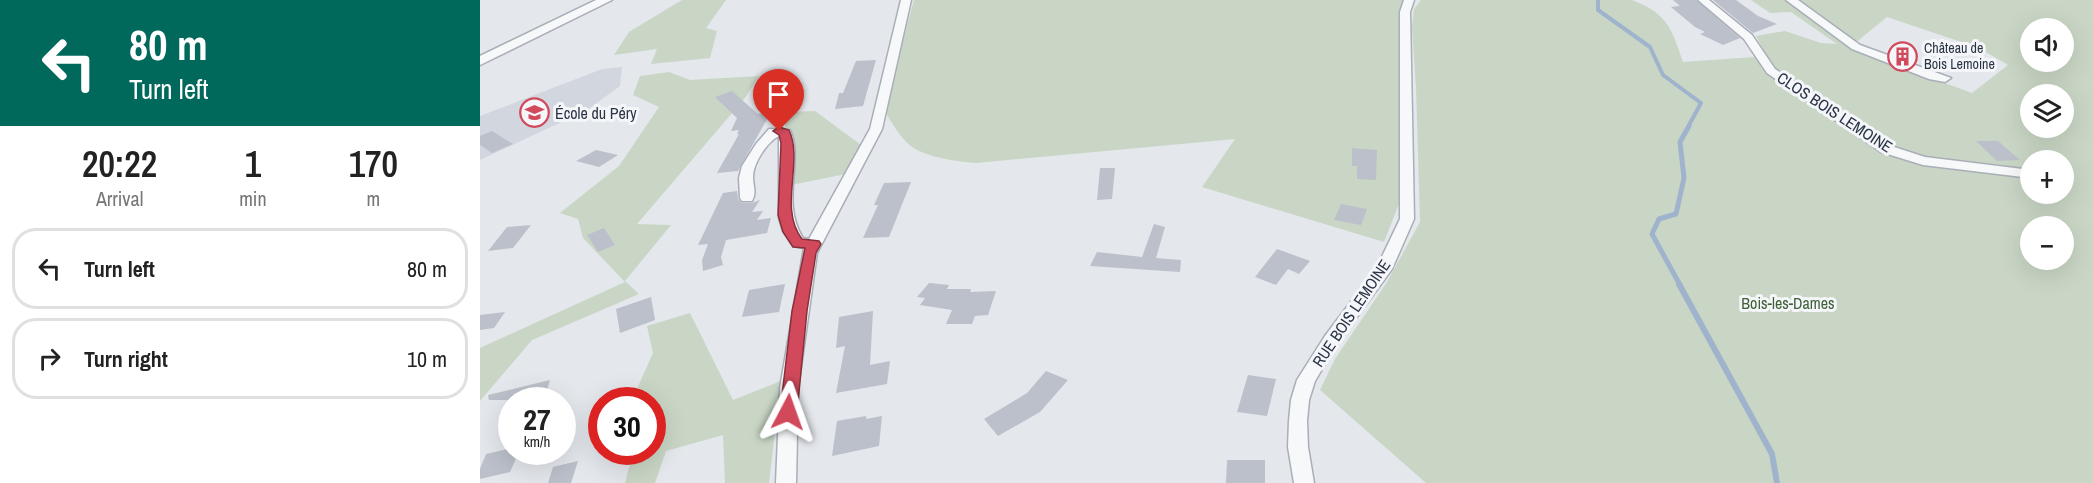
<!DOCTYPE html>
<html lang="en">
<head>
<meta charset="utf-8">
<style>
  body { margin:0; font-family:"Archivo Narrow",sans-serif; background:#f2f2f2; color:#222; height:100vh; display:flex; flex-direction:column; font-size:22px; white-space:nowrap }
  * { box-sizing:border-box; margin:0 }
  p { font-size:20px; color:#767676 }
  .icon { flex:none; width:33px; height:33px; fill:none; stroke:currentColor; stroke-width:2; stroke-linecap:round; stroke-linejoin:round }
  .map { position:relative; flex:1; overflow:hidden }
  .sheet { display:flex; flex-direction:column; background:#fff; width:480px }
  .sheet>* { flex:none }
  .top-card { background:#00695c; color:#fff; overflow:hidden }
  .fabs { position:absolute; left:1540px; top:18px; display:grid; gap:12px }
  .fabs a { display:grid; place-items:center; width:54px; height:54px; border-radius:50%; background:#fff; box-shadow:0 6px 24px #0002; font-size:30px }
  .speed { position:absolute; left:18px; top:387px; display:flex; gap:12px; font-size:30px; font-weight:700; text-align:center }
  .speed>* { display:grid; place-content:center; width:78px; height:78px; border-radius:50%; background:#fff; box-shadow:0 6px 24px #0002; line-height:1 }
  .speed small { font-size:15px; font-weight:400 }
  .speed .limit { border:9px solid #d22; background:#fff; color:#111 }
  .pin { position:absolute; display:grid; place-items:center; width:51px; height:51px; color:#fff; margin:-62px -26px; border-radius:50% 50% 50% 0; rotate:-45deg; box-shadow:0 0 6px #0007 }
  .pin .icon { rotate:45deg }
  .me { position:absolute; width:66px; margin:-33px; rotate:4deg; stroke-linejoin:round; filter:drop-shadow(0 0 4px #0008) }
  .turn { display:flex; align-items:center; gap:21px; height:126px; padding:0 30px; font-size:27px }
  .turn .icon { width:78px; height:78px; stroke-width:2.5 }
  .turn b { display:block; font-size:42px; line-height:51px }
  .eta { display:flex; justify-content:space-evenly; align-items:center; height:102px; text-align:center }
  .eta b { font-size:36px; font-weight:600; line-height:42px }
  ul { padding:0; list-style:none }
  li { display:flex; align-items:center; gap:18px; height:81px; margin:0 12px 9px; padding:0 18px; border:3px solid #e0e0e0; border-radius:24px }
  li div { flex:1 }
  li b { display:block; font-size:22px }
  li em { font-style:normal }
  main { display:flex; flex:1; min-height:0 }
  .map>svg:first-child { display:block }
  .built { fill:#d2d6de }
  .green { fill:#c9d6c5; fill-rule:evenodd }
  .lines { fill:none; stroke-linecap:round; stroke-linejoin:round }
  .stream-far2 { stroke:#9fb4cc; stroke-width:4 }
  .stream-far1 { stroke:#9fb4cc; stroke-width:5 }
  .stream { stroke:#9fb4cc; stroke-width:6 }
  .building { fill:#bbc0ca }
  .minor-casing { stroke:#a9aeb7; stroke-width:3 }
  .tertiary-casing { stroke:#a9aeb7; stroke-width:3 }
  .minor { fill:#f7f8fa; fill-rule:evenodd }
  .tertiary { fill:#f7f8fa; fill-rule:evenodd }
  .route { fill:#d1495b; stroke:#882f3b; stroke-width:1.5 }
  .labels { text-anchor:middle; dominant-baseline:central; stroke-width:6; stroke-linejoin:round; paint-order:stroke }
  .far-poi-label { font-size:14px; fill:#2b3445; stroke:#f4f6f9; text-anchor:start }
  .street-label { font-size:16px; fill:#2b3445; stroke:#f4f6f9 }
  .poi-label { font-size:16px; fill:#2b3445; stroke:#f4f6f9; text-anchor:start }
  .park-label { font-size:16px; fill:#3f6138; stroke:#f4f6f9 }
</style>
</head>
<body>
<main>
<section class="sheet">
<div class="top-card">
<div class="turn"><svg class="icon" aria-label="left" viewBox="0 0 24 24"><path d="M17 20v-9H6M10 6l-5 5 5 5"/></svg><div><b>80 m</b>Turn left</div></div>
</div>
<div class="eta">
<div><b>20:22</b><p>Arrival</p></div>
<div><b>1</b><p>min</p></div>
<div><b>170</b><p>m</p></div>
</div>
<ul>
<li><svg class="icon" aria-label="left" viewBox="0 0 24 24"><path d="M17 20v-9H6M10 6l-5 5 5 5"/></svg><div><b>Turn left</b></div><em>80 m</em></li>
<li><svg class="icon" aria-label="right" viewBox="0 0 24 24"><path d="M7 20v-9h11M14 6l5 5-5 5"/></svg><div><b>Turn right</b></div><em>10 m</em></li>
</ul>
</section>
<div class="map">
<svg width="1613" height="483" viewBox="0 0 1613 483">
  <rect width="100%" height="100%" fill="#e4e7ec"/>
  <path class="built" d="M 142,67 L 140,86 L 107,110 L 0,160 L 0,116 L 122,69 Z"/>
  <g class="green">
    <path d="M 202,0 L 246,0 L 226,28 L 237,31 L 230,58 L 171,64 L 177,49 L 134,55 L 149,32 Z"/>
    <path d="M 434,0 L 923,0 L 920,9 L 922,196 L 904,242 L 722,187 L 755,139 L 496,163 C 479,162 446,157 432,147 C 420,138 411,122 404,109 Z"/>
    <path d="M 941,0 L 1152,0 C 1187,13 1192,29 1203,62 L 1274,57 L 1409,154 L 1551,179 L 1551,194 L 1584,194 L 1584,178 L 1592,176 L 1584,173 L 1584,160 L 1551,160 L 1551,171 L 1440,157 L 1398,139 L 1293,68 L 1276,36 L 1305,31 L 1341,43 L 1357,44 L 1311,12 L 1290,13 L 1271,0 L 1613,0 L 1613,483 L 946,483 L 840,390 L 855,359 L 907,282 L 940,222 L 936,88 L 932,27 L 934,9 ZM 1407,17 L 1499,48 L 1528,65 L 1492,93 L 1369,48 ZM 1551,28 L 1584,28 L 1584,62 L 1551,62 ZM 1551,94 L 1584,94 L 1584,128 L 1551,128 ZM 1551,226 L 1584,226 L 1584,260 L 1551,260 Z"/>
    <path d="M 189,72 L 210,80 L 279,76 L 265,98 L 157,224 L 191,225 L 145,281 L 159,294 L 52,340 L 0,401 L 0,348 L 145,282 L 103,238 L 98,219 L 80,213 L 139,166 L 179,107 L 153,95 L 160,76 Z"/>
    <path d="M 335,111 L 381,145 L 366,174 L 311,185 L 304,112 Z"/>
    <path d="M 210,313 L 253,400 L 301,381 L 289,483 L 245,483 L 243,435 L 186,451 L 175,483 L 145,483 L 153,452 L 172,452 L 172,400 L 152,400 L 173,353 L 167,326 Z"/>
  </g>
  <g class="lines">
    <path class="stream-far2" d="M 1118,0 L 1118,10 L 1170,47 L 1183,75 L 1221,103 L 1208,127"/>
    <path class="stream-far1" d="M 1200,285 L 1172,234 L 1179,219 L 1196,214 L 1204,178 L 1200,142 L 1209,126"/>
    <path class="stream" d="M 1199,284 L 1292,454 L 1297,483"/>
  </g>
  <g class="building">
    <path d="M 1193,0 L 1216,0 L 1260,38 L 1243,45 L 1220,34 L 1225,32 L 1215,27 L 1191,7 L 1200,6 Z"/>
    <path d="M 1233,0 L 1256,0 L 1278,16 L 1297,24 L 1273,33 Z"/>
    <path d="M 396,60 L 383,106 L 355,109 L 359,93 L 363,93 L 376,61 Z"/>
    <path d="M 252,91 L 278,114 L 291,112 L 258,171 L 237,173 L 259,134 L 257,134 L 259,130 L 251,131 L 257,118 L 235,97 Z"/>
    <path d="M 12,131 L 33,144 L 12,153 L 0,145 L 0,136 Z"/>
    <path d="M 1496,141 L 1518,141 L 1540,160 L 1517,161 Z"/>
    <path d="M 872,148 L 897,150 L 896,180 L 877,179 L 877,166 L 872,166 Z"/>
    <path d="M 116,150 L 138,155 L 119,167 L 96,161 Z"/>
    <path d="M 620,168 L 635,168 L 632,199 L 617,200 Z"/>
    <path d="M 431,182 L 409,237 L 383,238 L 398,205 L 394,205 L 404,183 Z"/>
    <path d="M 257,191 L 258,199 L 262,203 L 272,203 L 280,200 L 272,212 L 283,211 L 277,220 L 291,218 L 287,233 L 246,240 L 241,257 L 243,265 L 223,271 L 222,260 L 228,244 L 218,245 L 243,193 Z"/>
    <path d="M 861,204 L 887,209 L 881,225 L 854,220 Z"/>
    <path d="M 674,224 L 685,227 L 676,258 L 701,260 L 700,272 L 610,266 L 617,252 L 662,257 Z"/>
    <path d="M 51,225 L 33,248 L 8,251 L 27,227 Z"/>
    <path d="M 124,228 L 135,245 L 118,252 L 107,235 Z"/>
    <path d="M 797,249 L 830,261 L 819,274 L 808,269 L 796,285 L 775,277 Z"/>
    <path d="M 449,283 L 469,285 L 467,289 L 491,289 L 490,292 L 516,291 L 508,315 L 495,316 L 492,324 L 466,324 L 472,310 L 440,305 L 445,298 L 437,297 Z"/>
    <path d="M 305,284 L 299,312 L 262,317 L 269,290 Z"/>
    <path d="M 171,297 L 175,320 L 140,333 L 136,309 Z"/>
    <path d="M 393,311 L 390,365 L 410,361 L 407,384 L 356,393 L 365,346 L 356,348 L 359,317 Z"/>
    <path d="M 25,312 L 14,328 L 0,330 L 0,315 Z"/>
    <path d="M 566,371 L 588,380 L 560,412 L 518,436 L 504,419 L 547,393 Z"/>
    <path d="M 768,375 L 796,379 L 787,416 L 757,412 Z"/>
    <path d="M 70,380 L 64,400 L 9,400 L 8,395 Z"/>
    <path d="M 386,416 L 386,419 L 402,416 L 399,446 L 352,456 L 357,421 Z"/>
    <path d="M 32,448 L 32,452 L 39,452 L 30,472 L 0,479 L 0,469 L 6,454 Z"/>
    <path d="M 747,460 L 785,460 L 785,483 L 746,483 Z"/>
    <path d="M 98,461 L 91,483 L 68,483 L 73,467 Z"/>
  </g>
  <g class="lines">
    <defs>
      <g id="minor">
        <path d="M 421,0 L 431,0 L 402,129 L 337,253 L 318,388 L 316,483 L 296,483 L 300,388 L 324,248 L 313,246 L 303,231 L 299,218 L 299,136 C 287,142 273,163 273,177 C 273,186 277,192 272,201 L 262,201 L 260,198 L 259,178 L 262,166 L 276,144 L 289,129 L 310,130 C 324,160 300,202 323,238 L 329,239 L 390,129 Z"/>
        <path d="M 924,0 L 934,0 L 930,12 L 934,219 L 912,269 L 857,344 L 835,381 L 829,400 L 827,421 L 828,447 L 834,483 L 814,483 L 808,447 L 809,421 L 811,400 L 817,380 L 845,336 L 897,267 L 920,219 L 920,12 Z"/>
        <path d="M 1218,0 L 1229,0 L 1272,35 L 1295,69 L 1411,146 L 1445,157 L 1551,170 L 1551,178 L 1443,165 L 1401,152 L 1287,73 L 1264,39 Z"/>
        <path d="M 1306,0 L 1318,0 L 1380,45 L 1471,78 L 1465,82 L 1449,79 L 1372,49 Z"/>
      </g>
      <path id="tertiary" d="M 116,0 L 132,0 L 0,65 L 0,56 Z"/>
    </defs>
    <use href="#minor" class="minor-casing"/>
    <use href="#tertiary" class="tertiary-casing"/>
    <use href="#minor" class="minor"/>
    <use href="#tertiary" class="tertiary"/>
  </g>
  <path class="route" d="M 299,127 L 309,130 C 324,162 298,208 322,239 L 339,241 L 341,244 L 336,253 L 327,311 L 317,412 L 314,416 L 308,418 L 302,416 L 300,412 L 312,311 L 325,248 L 313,247 L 303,232 L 298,215 L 301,143 L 299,135 L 293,131 Z"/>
  <defs>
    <symbol id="building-ring" viewBox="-11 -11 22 22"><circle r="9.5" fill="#f4f6f9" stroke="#d1495b" stroke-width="1.5"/><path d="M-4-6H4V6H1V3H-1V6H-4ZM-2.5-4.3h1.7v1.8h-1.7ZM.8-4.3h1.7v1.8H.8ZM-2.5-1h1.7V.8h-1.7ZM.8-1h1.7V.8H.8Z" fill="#d1495b"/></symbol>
    <symbol id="school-ring" viewBox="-11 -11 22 22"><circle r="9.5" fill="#f4f6f9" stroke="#d1495b" stroke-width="1.5"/><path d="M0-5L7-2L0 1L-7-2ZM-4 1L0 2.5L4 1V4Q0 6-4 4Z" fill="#d1495b"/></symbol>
  </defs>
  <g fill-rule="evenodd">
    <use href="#building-ring" x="1406" y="40" width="33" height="33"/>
    <use href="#school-ring" x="38" y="96" width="33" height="33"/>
  </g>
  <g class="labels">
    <g class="far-poi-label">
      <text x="1444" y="48">Château de<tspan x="1444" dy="16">Bois Lemoine</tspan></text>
    </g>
    <g class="street-label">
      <text transform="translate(1355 112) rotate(33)">CLOS BOIS LEMOINE</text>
      <text transform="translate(871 313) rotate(-56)">RUE BOIS LEMOINE</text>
    </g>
    <g class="poi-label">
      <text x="75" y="113">École du Péry</text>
    </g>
    <g class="park-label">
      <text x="1308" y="303">Bois-les-Dames</text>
    </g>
  </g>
</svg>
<div class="fabs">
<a><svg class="icon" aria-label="sound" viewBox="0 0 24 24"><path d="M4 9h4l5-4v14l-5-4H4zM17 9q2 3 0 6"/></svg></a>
<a><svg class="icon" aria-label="layers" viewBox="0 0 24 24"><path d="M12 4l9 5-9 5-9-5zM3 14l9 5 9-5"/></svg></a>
<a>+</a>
<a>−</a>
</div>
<div class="speed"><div>27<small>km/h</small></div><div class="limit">30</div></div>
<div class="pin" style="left:299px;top:131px;background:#d93025"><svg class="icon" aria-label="arrive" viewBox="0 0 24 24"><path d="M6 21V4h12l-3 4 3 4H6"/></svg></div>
<svg class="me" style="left:308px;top:412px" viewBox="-20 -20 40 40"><path d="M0-17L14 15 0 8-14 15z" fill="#d1495b" stroke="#fff" stroke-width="4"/></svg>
</div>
</main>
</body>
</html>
